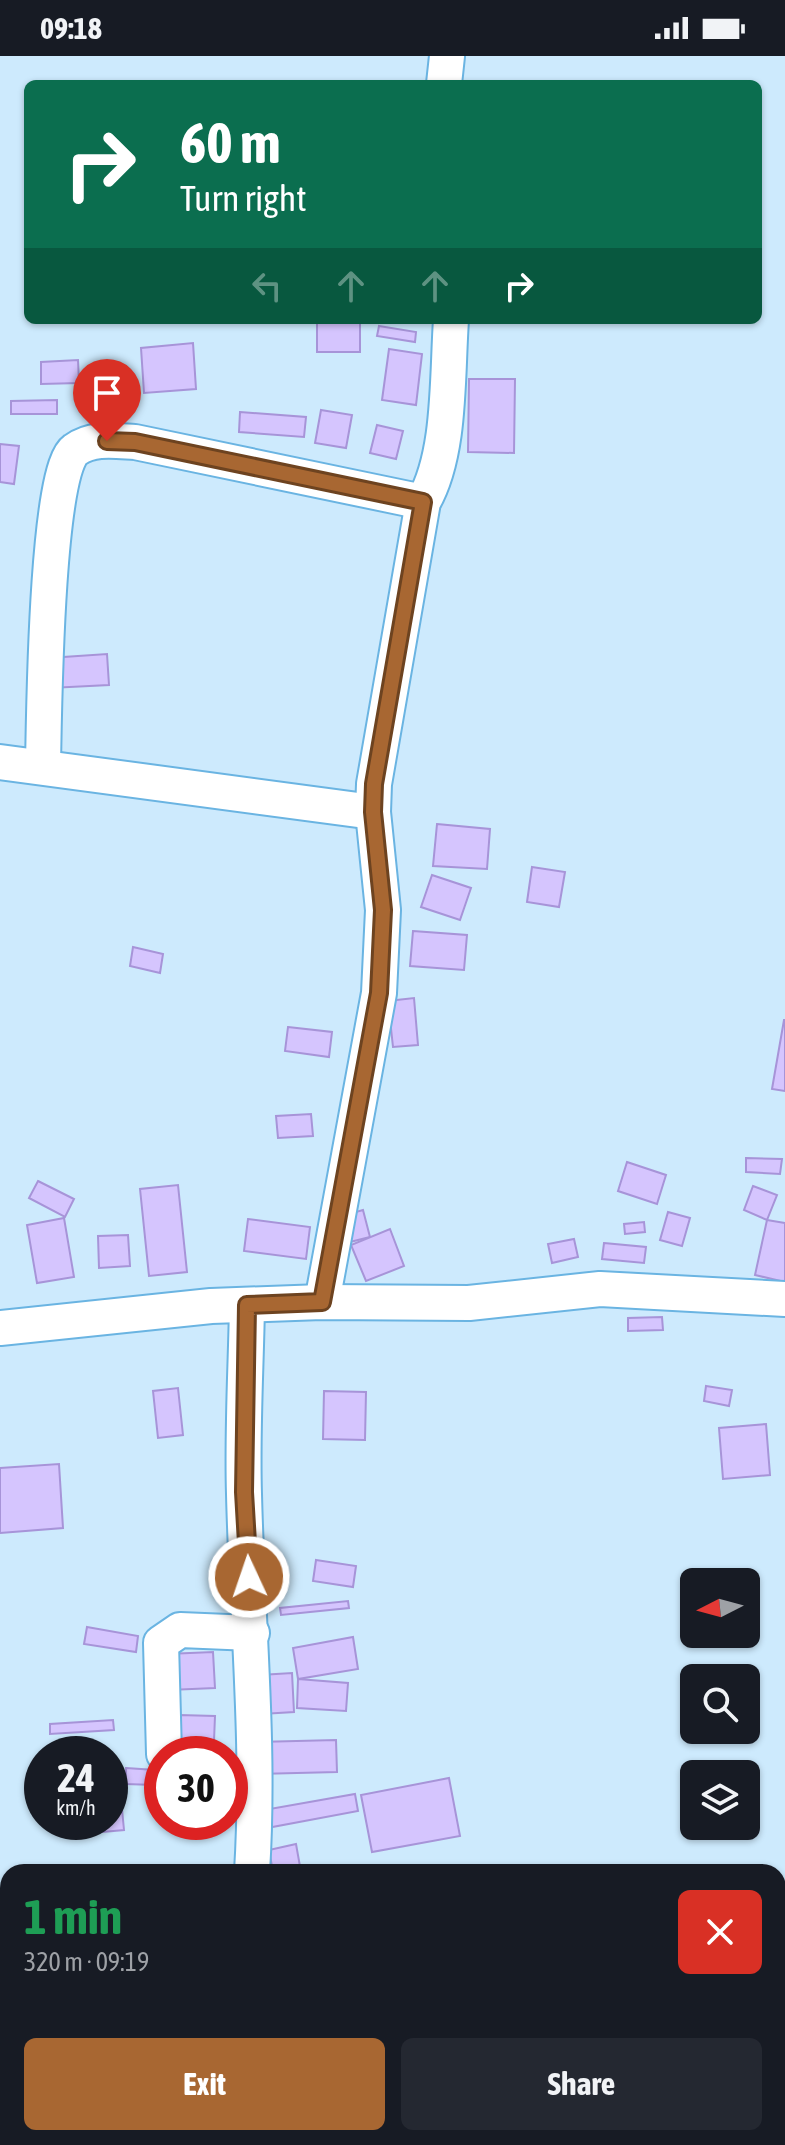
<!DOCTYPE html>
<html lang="en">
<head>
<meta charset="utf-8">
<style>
  body { margin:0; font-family:"Asap Condensed",sans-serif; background:#242831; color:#f1f3f6; height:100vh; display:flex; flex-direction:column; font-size:30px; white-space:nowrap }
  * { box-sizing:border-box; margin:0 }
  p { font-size:26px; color:#9ea1a6 }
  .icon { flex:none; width:44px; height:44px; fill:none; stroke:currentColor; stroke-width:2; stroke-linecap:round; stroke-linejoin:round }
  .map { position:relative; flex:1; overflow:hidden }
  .details { position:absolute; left:0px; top:1808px; width:786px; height:282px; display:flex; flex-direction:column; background:#171b24; border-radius:24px 24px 0 0; box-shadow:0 2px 6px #0004 }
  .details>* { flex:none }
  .top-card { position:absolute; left:24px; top:24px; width:738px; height:244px; border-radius:12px; box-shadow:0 2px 6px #0004; background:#0b6e4f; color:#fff; overflow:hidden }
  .needle { width:52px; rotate:264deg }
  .tools { position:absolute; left:680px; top:1512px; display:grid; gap:16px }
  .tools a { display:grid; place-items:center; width:80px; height:80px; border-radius:12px; background:#171b24; box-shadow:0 2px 6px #0004; font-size:40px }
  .speed { position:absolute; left:24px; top:1680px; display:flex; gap:16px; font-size:40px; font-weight:700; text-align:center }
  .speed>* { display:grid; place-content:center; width:104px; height:104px; border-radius:50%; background:#171b24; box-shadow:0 2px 6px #0004; line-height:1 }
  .speed small { font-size:20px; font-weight:400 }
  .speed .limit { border:12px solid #d22; background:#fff; color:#111 }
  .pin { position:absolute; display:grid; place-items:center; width:68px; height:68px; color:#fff; margin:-82px -34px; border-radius:50% 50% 50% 0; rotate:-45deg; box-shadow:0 0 8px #0007 }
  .pin .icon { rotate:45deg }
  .me { position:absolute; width:88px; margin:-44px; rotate:357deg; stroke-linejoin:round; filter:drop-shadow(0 0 6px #0008) }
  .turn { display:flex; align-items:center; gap:28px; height:168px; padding:0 24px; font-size:36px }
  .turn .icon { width:104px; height:104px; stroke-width:2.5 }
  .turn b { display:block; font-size:56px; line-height:68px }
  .lanes { display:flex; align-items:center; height:76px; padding:0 24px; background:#0003; justify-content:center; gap:40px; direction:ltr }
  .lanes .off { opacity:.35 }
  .round { display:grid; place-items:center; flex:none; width:84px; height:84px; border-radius:12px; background:#242831 }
  .overview { display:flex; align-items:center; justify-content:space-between; height:136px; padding:0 24px }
  h1 { font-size:48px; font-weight:700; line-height:60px; color:#1e9e55 }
  .button { display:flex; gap:16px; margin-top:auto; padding:16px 24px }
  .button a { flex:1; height:92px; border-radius:12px; background:#a86732; color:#fff; font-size:32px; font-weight:700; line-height:92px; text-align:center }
  .button a+a { background:#242831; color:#f1f3f6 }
  .status { display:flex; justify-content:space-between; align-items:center; height:56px; padding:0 40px; background:#171b24; direction:ltr }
  .status svg { height:22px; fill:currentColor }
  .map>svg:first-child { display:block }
  .building { fill:#d5c5fe; stroke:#a794d8; stroke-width:2 }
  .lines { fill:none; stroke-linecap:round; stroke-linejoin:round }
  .street-casing { stroke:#6ab4e2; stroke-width:38 }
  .street { stroke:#fff; stroke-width:34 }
  .route-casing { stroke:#6d4320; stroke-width:20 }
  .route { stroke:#a86732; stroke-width:14 }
</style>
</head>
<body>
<div class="status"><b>09:18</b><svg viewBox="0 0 49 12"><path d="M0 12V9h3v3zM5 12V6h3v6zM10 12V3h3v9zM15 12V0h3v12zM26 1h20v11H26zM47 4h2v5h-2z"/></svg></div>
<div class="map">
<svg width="785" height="2089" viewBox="0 0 785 2089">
  <rect width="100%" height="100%" fill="#cdeafd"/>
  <g class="building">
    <rect x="317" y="264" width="43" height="32"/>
    <path d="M 379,270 L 416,276 L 415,286 L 377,280 Z"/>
    <path d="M 193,287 L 196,333 L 144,337 L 141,292 Z"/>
    <path d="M 389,293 L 422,298 L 416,349 L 382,344 Z"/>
    <path d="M 78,304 L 79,327 L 41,328 L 41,306 Z"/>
    <path d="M 469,323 L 515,323 L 514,397 L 468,396 Z"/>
    <path d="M 57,344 L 57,358 L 11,358 L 11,345 Z"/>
    <path d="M 321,354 L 352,359 L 346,392 L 315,387 Z"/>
    <path d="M 240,356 L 306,361 L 304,381 L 239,376 Z"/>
    <path d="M 377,369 L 403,375 L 396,403 L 370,397 Z"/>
    <path d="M 0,388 L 19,390 L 14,428 L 0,426 Z"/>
    <path d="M 107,598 L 109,629 L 50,632 L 49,602 Z"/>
    <path d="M 437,768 L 490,773 L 487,813 L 433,810 Z"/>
    <path d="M 532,811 L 565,816 L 559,851 L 527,846 Z"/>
    <path d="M 432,819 L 471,832 L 460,864 L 421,851 Z"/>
    <path d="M 413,875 L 467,879 L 464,914 L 410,910 Z"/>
    <path d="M 133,891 L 163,898 L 160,917 L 130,910 Z"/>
    <path d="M 414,942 L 418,989 L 393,991 L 388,945 Z"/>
    <path d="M 784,964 L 785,964 L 785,1035 L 772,1033 Z"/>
    <path d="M 288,971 L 332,976 L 329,1001 L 285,995 Z"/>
    <path d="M 311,1058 L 313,1080 L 278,1082 L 276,1060 Z"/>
    <path d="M 746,1102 L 782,1103 L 780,1118 L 746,1116 Z"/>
    <path d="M 627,1106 L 666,1119 L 657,1148 L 618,1135 Z"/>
    <path d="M 38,1125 L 74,1143 L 65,1161 L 29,1142 Z"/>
    <path d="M 178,1129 L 187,1216 L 149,1220 L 140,1133 Z"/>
    <path d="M 753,1130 L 777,1139 L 767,1164 L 744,1154 Z"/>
    <path d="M 363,1154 L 370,1181 L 346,1187 L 338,1161 Z"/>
    <path d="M 668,1156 L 690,1162 L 682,1190 L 660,1184 Z"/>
    <path d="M 64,1162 L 74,1221 L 37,1227 L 27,1169 Z"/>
    <path d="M 248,1163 L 310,1171 L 306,1203 L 244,1195 Z"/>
    <path d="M 767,1164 L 785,1167 L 785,1226 L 755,1219 Z"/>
    <path d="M 644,1166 L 645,1176 L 625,1178 L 624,1168 Z"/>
    <path d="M 390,1173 L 404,1210 L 366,1225 L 351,1189 Z"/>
    <path d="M 128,1179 L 130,1210 L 99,1212 L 98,1180 Z"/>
    <path d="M 574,1183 L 578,1201 L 552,1207 L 548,1188 Z"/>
    <path d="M 604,1187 L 646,1191 L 644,1207 L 602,1203 Z"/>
    <path d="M 662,1261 L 663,1274 L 628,1275 L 628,1262 Z"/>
    <path d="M 706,1330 L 732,1334 L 729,1350 L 704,1345 Z"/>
    <path d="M 178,1332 L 183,1379 L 158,1382 L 153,1335 Z"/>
    <path d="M 324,1335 L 366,1336 L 365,1384 L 323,1383 Z"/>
    <path d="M 766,1368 L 770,1419 L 723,1423 L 719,1372 Z"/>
    <path d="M 59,1408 L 63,1472 L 0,1477 L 0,1412 Z"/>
    <path d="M 316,1504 L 356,1510 L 353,1531 L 313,1525 Z"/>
    <path d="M 348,1545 L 349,1552 L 281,1559 L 280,1552 Z"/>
    <path d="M 87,1571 L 138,1580 L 136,1596 L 84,1588 Z"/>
    <path d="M 353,1581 L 358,1613 L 298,1623 L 293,1592 Z"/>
    <path d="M 213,1596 L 215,1632 L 169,1634 L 167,1598 Z"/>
    <path d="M 292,1617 L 294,1656 L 262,1658 L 260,1619 Z"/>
    <path d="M 298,1623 L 348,1627 L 346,1655 L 297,1652 Z"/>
    <path d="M 179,1659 L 215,1660 L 214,1685 L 178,1683 Z"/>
    <path d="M 113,1664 L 114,1674 L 50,1678 L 50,1668 Z"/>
    <path d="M 336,1684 L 337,1716 L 257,1718 L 257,1686 Z"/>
    <path d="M 126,1712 L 155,1714 L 154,1729 L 126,1728 Z"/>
    <path d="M 449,1722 L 460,1780 L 372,1796 L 361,1739 Z"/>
    <path d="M 355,1738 L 358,1755 L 267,1772 L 264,1754 Z"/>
    <path d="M 122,1753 L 124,1774 L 103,1776 L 102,1766 L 110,1766 L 110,1754 Z"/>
    <path d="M 296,1788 L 301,1816 L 273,1816 L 269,1794 Z"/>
  </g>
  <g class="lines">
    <defs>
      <g id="street">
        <path d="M 444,28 L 447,0"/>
        <path d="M 0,706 L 373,756"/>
        <path d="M 43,709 C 44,663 46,415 75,394 C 92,381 116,385 135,386 L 423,446"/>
        <path d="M 322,1246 L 379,937 L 383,854 L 373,756 L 374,728 L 423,446 C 451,398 447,320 451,264"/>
        <path d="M 247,1249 C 246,1311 242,1375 244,1438 C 247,1564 260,1690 252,1816"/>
        <path d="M 0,1272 L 211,1250 L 322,1246 L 469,1247 L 600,1233 L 785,1243"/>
        <path d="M 164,1698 L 161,1587 L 180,1574 L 252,1577"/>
        <path d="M 295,2082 L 297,2089"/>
      </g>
    </defs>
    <use href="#street" class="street-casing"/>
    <use href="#street" class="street"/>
  </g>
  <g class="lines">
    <defs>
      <path id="route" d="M 107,385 L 135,386 L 423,446 L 374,728 L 373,756 L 383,854 L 379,937 L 322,1246 L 247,1249 L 244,1436 L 249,1521"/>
    </defs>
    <use href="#route" class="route-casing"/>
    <use href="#route" class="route"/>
  </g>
</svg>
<div class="tools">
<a><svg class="needle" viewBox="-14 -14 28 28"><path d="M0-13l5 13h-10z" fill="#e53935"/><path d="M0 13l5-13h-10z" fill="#9ea1a6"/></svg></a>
<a><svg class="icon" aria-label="search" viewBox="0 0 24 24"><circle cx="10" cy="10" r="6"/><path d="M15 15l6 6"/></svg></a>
<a><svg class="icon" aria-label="layers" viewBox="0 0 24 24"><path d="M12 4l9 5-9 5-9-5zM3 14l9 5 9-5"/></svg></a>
</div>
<div class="speed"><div>24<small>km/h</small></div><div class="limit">30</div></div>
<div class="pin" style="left:107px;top:385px;background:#d93025"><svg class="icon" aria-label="arrive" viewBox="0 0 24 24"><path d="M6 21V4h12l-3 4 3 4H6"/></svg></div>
<svg class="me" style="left:249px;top:1521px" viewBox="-20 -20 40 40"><circle r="17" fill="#a86732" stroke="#fff" stroke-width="3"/><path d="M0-11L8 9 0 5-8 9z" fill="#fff"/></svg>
<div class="top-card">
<div class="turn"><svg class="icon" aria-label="right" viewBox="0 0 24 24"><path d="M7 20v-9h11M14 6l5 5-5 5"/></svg><div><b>60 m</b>Turn right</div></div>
<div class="lanes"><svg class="icon off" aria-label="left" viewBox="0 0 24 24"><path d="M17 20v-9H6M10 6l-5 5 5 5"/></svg><svg class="icon off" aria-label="ahead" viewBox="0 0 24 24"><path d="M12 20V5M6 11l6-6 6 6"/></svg><svg class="icon off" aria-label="ahead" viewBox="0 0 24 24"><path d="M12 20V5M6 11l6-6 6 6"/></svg><svg class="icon" aria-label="right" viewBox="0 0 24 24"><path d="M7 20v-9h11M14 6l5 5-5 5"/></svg></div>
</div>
<section class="details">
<div class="overview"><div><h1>1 min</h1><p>320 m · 09:19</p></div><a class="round" style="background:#d93025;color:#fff"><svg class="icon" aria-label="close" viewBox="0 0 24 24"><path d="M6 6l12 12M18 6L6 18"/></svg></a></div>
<div class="button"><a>Exit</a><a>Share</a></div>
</section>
</div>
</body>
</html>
